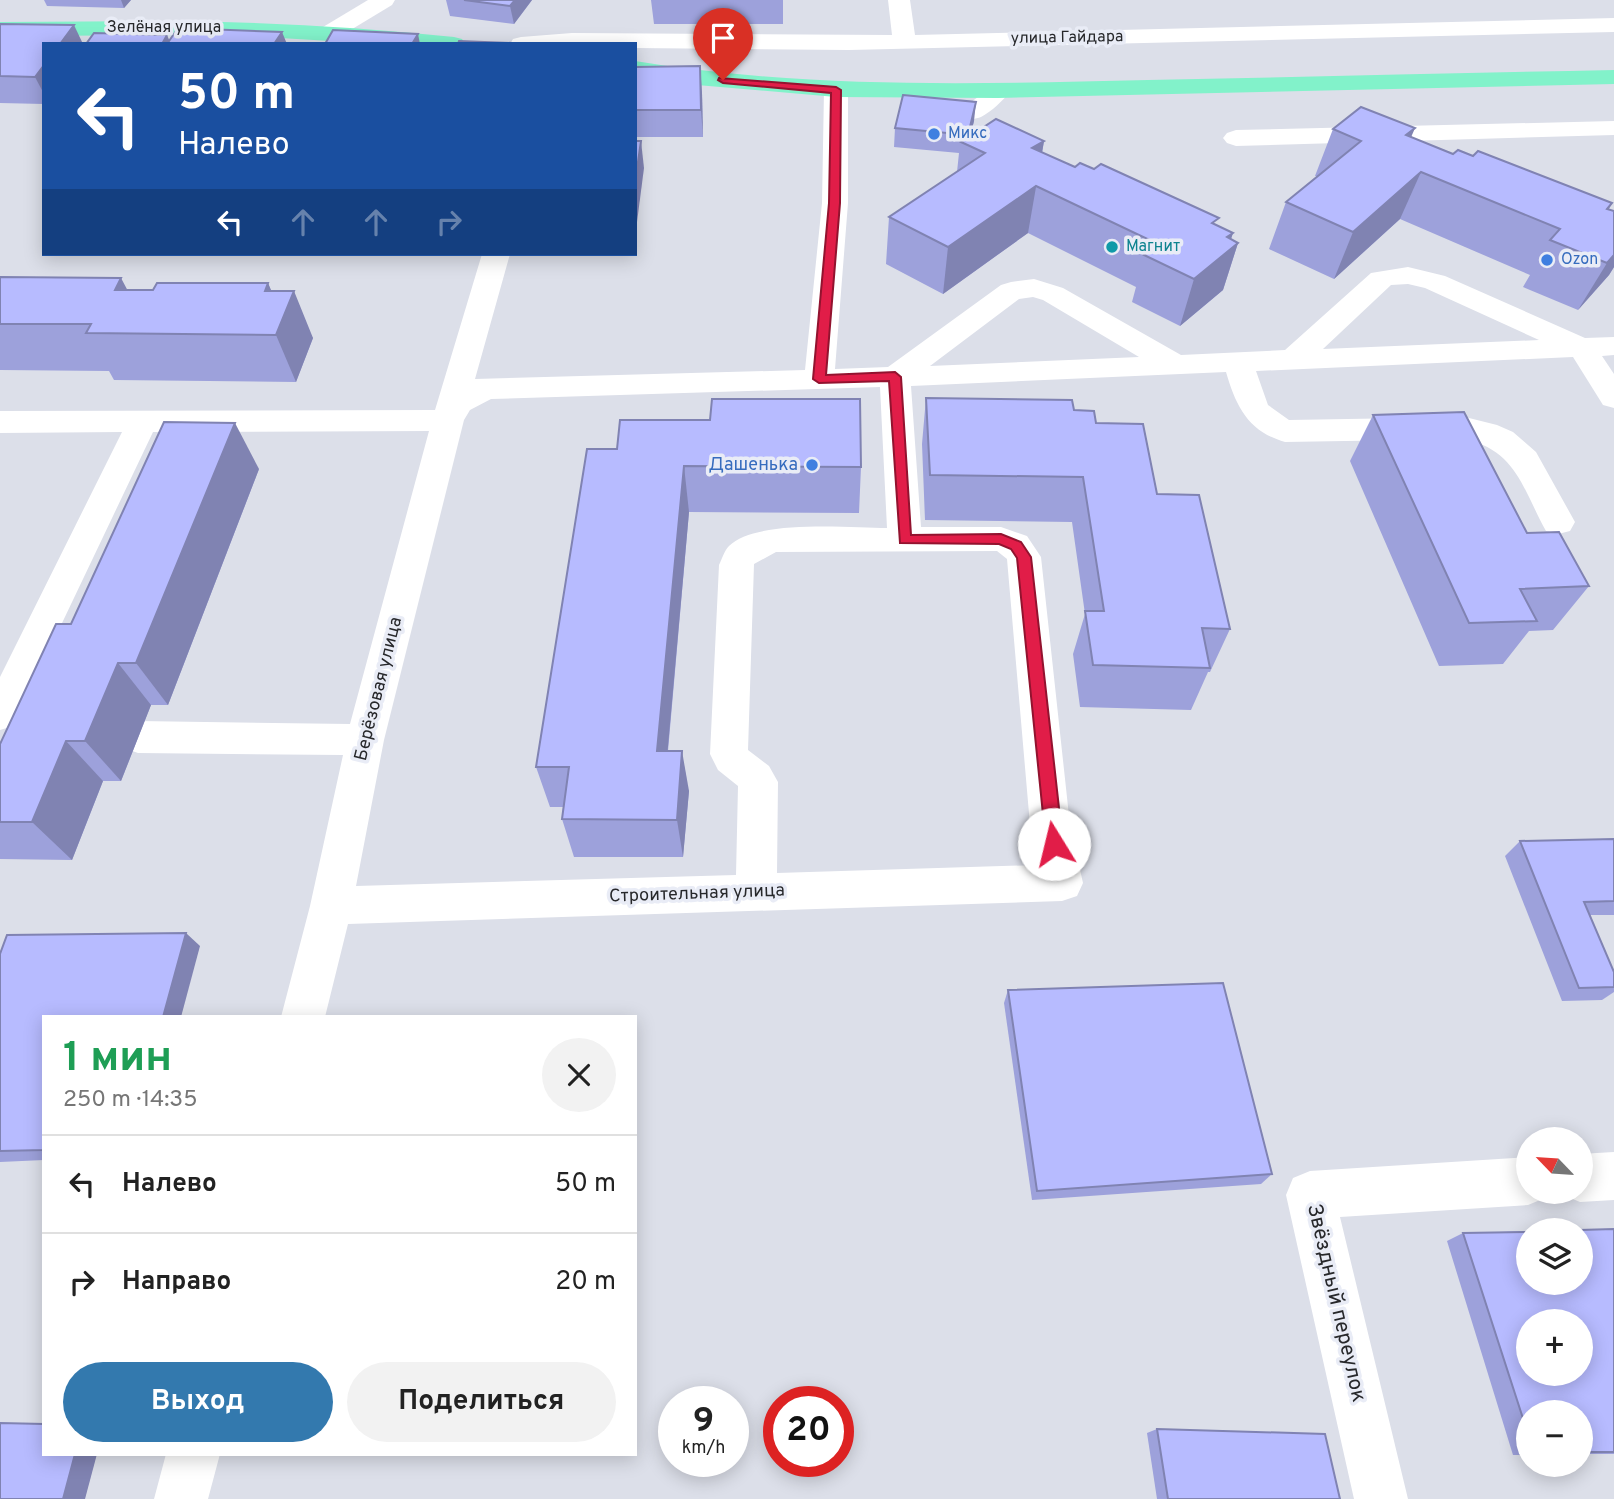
<!DOCTYPE html>
<html lang="ru">
<head>
<meta charset="utf-8">
<style>
  body { margin:0; font-family:Overpass,sans-serif; background:#f2f2f2; color:#222; height:100vh; display:flex; flex-direction:column; font-size:26px; white-space:nowrap }
  * { box-sizing:border-box; margin:0 }
  p { font-size:23px; color:#767676 }
  .icon { flex:none; width:38px; height:38px; fill:none; stroke:currentColor; stroke-width:2; stroke-linecap:round; stroke-linejoin:round }
  .map { position:relative; flex:1; overflow:hidden }
  .panel { position:absolute; left:42px; top:1015px; width:595px; height:441px; display:flex; flex-direction:column; background:#fff; border-radius:0px; box-shadow:0 4px 18px #0003 }
  .panel>* { flex:none }
  .top-card { position:absolute; left:42px; top:42px; width:595px; height:214px; border-radius:0px; box-shadow:0 4px 18px #0003; background:#1a4fa0; color:#fff; overflow:hidden }
  .needle { width:46px; rotate:295deg }
  .fabs { position:absolute; left:1516px; top:1127px; display:grid; gap:14px }
  .fabs a { display:grid; place-items:center; width:77px; height:77px; border-radius:50%; background:#fff; box-shadow:0 4px 18px #0003; font-size:35px }
  .speed { position:absolute; left:658px; top:1386px; display:flex; gap:14px; font-size:35px; font-weight:700; text-align:center }
  .speed>* { display:grid; place-content:center; width:91px; height:91px; border-radius:50%; background:#fff; box-shadow:0 4px 18px #0003; line-height:1 }
  .speed small { font-size:18px; font-weight:400 }
  .speed .limit { border:10px solid #d22; background:#fff; color:#111 }
  .pin { position:absolute; display:grid; place-items:center; width:60px; height:60px; color:#fff; margin:-72px -30px; border-radius:50% 50% 50% 0; rotate:-45deg; box-shadow:0 0 7px #0007 }
  .pin .icon { rotate:45deg }
  .me { position:absolute; width:77px; margin:-38px; rotate:351deg; stroke-linejoin:round; filter:drop-shadow(0 0 5px #0008) }
  .turn { display:flex; align-items:center; gap:24px; height:147px; padding:0 21px; font-size:32px }
  .turn .icon { width:91px; height:91px; stroke-width:2.5 }
  .turn b { display:block; font-size:49px; line-height:60px }
  .lanes { display:flex; align-items:center; height:66px; padding:0 21px; background:#0003; justify-content:center; gap:35px; direction:ltr }
  .lanes .off { opacity:.35 }
  .round { display:grid; place-items:center; flex:none; width:74px; height:74px; border-radius:37px; background:#f2f2f2 }
  .overview { display:flex; align-items:center; justify-content:space-between; height:119px; padding:0 21px }
  h1 { font-size:42px; font-weight:700; line-height:52px; color:#1e9e55 }
  .button { display:flex; gap:14px; margin-top:auto; padding:14px 21px }
  .button a { flex:1; height:80px; border-radius:42px; background:#3379ae; color:#fff; font-size:28px; font-weight:700; line-height:80px; text-align:center }
  .button a+a { background:#f2f2f2; color:#222 }
  ul { padding:0; list-style:none }
  li { display:flex; align-items:center; gap:21px; height:98px; padding:0 21px; border-top:2px solid #e0e0e0 }
  li div { flex:1 }
  li b { display:block; font-size:26px }
  li em { font-style:normal }
  .map>svg:first-child { display:block }
  .lines { fill:none; stroke-linecap:round; stroke-linejoin:round }
  .minor { fill:#fff; fill-rule:evenodd }
  .major { fill:#82f2ca; fill-rule:evenodd }
  .wall { fill:#9da1db }
  .shaded-wall { fill:#8083b2 }
  .building { fill:#b7bbff; stroke:#8083b2; stroke-width:2; fill-rule:evenodd }
  .route { fill:#e11d48; stroke:#92132f; stroke-width:2 }
  .shop-dot { fill:#3f7fe0; stroke:#e9ecf6; stroke-width:2.5 }
  .culture-dot { fill:#0f9aa8; stroke:#e9ecf6; stroke-width:2.5 }
  .labels { text-anchor:middle; dominant-baseline:central; stroke-width:7; stroke-linejoin:round; paint-order:stroke }
  .far-street-label { font-size:16px; fill:#27282b; stroke:#e9ecf6 }
  .far-shop-label { font-size:16px; fill:#366cbe; stroke:#e9ecf6; text-anchor:start }
  .far-culture-label { font-size:16px; fill:#0d838f; stroke:#e9ecf6; text-anchor:start }
  .shop-label { font-size:18px; fill:#366cbe; stroke:#e9ecf6; text-anchor:end }
  .street-label { font-size:18px; fill:#27282b; stroke:#e9ecf6 }
  .near-street-label { font-size:21px; fill:#27282b; stroke:#e9ecf6 }
</style>
</head>
<body>
<div class="map">
<svg width="1614" height="1499" viewBox="0 0 1614 1499">
  <rect width="100%" height="100%" fill="#dcdfe9"/>
  <g class="lines">
    <g class="minor">
      <path d="M 368,0 L 395,0 L 392,5 L 339,37 L 323,37 L 320,32 L 323,27 Z"/>
      <path d="M 888,0 L 910,0 L 915,35 L 1614,18 L 1614,32 L 849,50 L 635,48 L 635,44 L 510,44 L 513,39 L 521,37 L 572,33 L 892,35 Z"/>
      <path d="M 836,83 L 845,85 L 848,90 L 848,203 L 835,369 L 888,367 L 1001,285 L 1011,282 L 1034,279 L 1063,288 L 1181,355 L 1285,350 L 1371,273 L 1408,267 L 1445,276 L 1585,338 L 1614,337 L 1614,355 L 1602,356 L 1614,374 L 1614,408 L 1603,405 L 1573,357 L 1256,371 L 1268,405 L 1289,420 L 1465,417 L 1497,425 L 1513,432 L 1536,452 L 1575,522 L 1570,531 L 1558,534 L 1546,531 C 1523,490 1517,451 1465,439 L 1285,442 C 1249,432 1236,407 1226,372 L 911,386 L 921,527 L 1001,527 L 1027,536 L 1041,557 L 1070,825 L 1083,883 L 1077,896 L 1062,901 L 348,924 L 325,1017 L 281,1017 L 310,906 L 343,755 L 138,753 L 124,748 L 119,737 L 124,726 L 138,721 L 350,724 L 429,431 L 153,432 L 13,726 L 0,730 L 0,677 L 122,432 L 0,433 L 0,411 L 435,410 L 482,254 L 510,254 L 475,379 L 805,370 L 822,203 L 824,90 L 827,85 ZM 1408,284 L 1425,288 L 1539,340 L 1323,349 L 1391,285 ZM 1033,297 L 1043,300 L 1139,357 L 930,366 L 1019,299 ZM 880,387 L 887,528 C 850,528 756,519 729,546 C 724,551 722,559 719,565 L 710,754 L 718,770 L 738,786 L 736,875 L 356,886 L 384,740 L 464,420 L 470,410 L 491,399 ZM 997,551 L 1007,559 L 1030,825 L 1038,865 L 777,873 L 778,782 L 769,766 L 748,750 L 754,564 L 776,552 Z"/>
      <path d="M 998,84 L 1007,86 L 1010,91 C 1004,100 991,112 981,117 C 965,123 924,120 914,105 L 917,100 C 934,96 952,110 969,103 C 980,98 985,87 998,84 Z"/>
      <path d="M 1614,121 L 1614,135 L 1236,146 L 1227,143 L 1223,138 L 1227,133 L 1236,130 Z"/>
      <path d="M 1614,1152 L 1614,1200 L 1580,1202 L 1563,1195 L 1562,1192 L 1580,1192 L 1580,1154 Z"/>
      <path d="M 1528,1157 L 1528,1192 L 1548,1192 L 1545,1198 L 1528,1205 L 1340,1217 L 1408,1499 L 1354,1499 L 1286,1195 L 1293,1178 L 1310,1171 Z"/>
      <path d="M 166,1454 L 220,1454 L 208,1499 L 154,1499 Z"/>
    </g>
    <g class="major">
      <path d="M 171,21 C 265,22 360,27 454,37 L 462,39 L 465,44 L 382,44 L 227,35 L 0,36 L 0,22 Z"/>
      <path d="M 635,61 C 807,89 974,84 1148,80 C 1303,77 1459,73 1614,70 L 1614,84 L 998,98 L 836,97 L 697,85 L 635,75 Z"/>
    </g>
  </g>
  <g class="wall">
    <path d="M 44,0 L 131,0 L 124,8 L 47,6 Z"/>
    <path d="M 446,0 L 532,0 L 514,24 L 450,16 Z"/>
    <path d="M 651,0 L 783,0 L 783,24 L 654,24 Z"/>
    <path d="M 0,24 L 44,44 L 44,104 L 0,103 Z"/>
    <path d="M 635,67 L 702,93 L 703,137 L 635,137 Z"/>
    <path d="M 974,121 L 970,136 L 1044,141 L 1042,153 L 1075,167 L 1233,233 L 1231,239 L 1238,243 L 1223,290 L 1180,326 L 1132,302 L 1136,287 L 1028,233 L 943,294 L 886,264 L 889,217 L 957,172 L 959,153 L 894,147 L 895,128 Z"/>
    <path d="M 1333,129 L 1411,137 L 1453,154 L 1473,156 L 1612,203 L 1609,209 L 1614,211 L 1614,267 L 1609,275 L 1578,310 L 1523,287 L 1530,275 L 1400,219 L 1334,279 L 1269,249 L 1286,202 L 1317,176 L 1315,176 Z"/>
    <path d="M 0,277 L 128,290 L 153,290 L 268,283 L 271,291 L 313,338 L 296,382 L 114,380 L 109,371 L 0,370 Z"/>
    <path d="M 926,398 L 1074,410 L 1096,423 L 1230,629 L 1210,672 L 1208,672 L 1191,710 L 1080,707 L 1073,654 L 1085,614 L 1072,522 L 925,520 L 922,444 Z"/>
    <path d="M 1373,415 L 1527,533 L 1589,586 L 1553,630 L 1529,631 L 1503,664 L 1439,666 L 1350,461 Z"/>
    <path d="M 617,449 L 861,467 L 859,513 L 689,512 L 668,751 L 689,791 L 683,857 L 574,857 L 562,819 L 563,807 L 550,807 L 536,767 Z"/>
    <path d="M 259,469 L 168,705 L 151,705 L 121,781 L 103,781 L 72,860 L 0,859 L 0,744 L 71,624 Z"/>
    <path d="M 1614,839 L 1614,915 L 1590,915 L 1614,972 L 1614,992 L 1602,1000 L 1562,1001 L 1505,856 L 1520,841 Z"/>
    <path d="M 200,946 L 44,1017 L 44,1160 L 0,1162 L 0,954 Z"/>
    <path d="M 1008,990 L 1272,1174 L 1261,1184 L 1032,1200 L 1004,1003 Z"/>
    <path d="M 1614,1229 L 1614,1454 L 1580,1454 L 1580,1412 L 1528,1412 L 1528,1455 L 1513,1455 L 1447,1241 L 1463,1233 Z"/>
    <path d="M 1157,1429 L 1340,1499 L 1157,1499 L 1147,1433 Z"/>
  </g>
  <g class="shaded-wall">
    <path d="M 121,0 L 131,0 L 124,8 Z"/>
    <path d="M 515,0 L 532,0 L 514,24 L 510,6 Z"/>
    <path d="M 74,25 L 83,44 L 60,44 Z"/>
    <path d="M 282,32 L 287,44 L 274,44 Z"/>
    <path d="M 418,34 L 420,44 L 412,44 Z"/>
    <path d="M 167,35 L 171,44 L 162,44 Z"/>
    <path d="M 44,65 L 44,94 L 35,77 Z"/>
    <path d="M 700,66 L 702,93 L 703,137 L 701,110 Z"/>
    <path d="M 976,102 L 974,121 L 968,145 L 967,145 L 968,135 Z"/>
    <path d="M 1415,128 L 1395,175 L 1406,135 Z"/>
    <path d="M 641,141 L 644,168 L 637,222 L 635,207 L 635,183 Z"/>
    <path d="M 1044,141 L 1028,233 L 943,294 L 948,247 L 1032,148 Z"/>
    <path d="M 1421,172 L 1400,219 L 1334,279 L 1353,232 Z"/>
    <path d="M 1233,233 L 1226,253 L 1238,243 L 1223,290 L 1180,326 L 1194,279 L 1227,237 Z"/>
    <path d="M 1614,255 L 1614,267 L 1609,275 L 1578,310 L 1607,263 Z"/>
    <path d="M 121,278 L 146,325 L 115,290 Z"/>
    <path d="M 268,283 L 283,318 L 294,291 L 313,338 L 296,382 L 276,335 L 265,291 Z"/>
    <path d="M 235,423 L 259,469 L 168,705 L 136,663 Z"/>
    <path d="M 684,466 L 689,512 L 664,791 L 657,751 Z"/>
    <path d="M 118,663 L 151,705 L 121,781 L 85,741 Z"/>
    <path d="M 66,741 L 103,781 L 72,860 L 32,822 Z"/>
    <path d="M 682,751 L 689,791 L 683,857 L 677,820 Z"/>
    <path d="M 186,933 L 200,946 L 181,1017 L 163,1017 Z"/>
    <path d="M 75,1454 L 97,1454 L 85,1499 L 63,1499 Z"/>
  </g>
  <g class="building">
    <path d="M 464,0 L 515,0 L 510,6 Z"/>
    <path d="M 0,24 L 74,25 L 60,44 L 44,44 L 44,65 L 35,77 L 0,76 Z"/>
    <path d="M 178,28 L 282,32 L 274,44 L 167,44 Z"/>
    <path d="M 333,30 L 418,34 L 412,44 L 325,44 Z"/>
    <path d="M 94,33 L 167,35 L 162,44 L 86,44 Z"/>
    <path d="M 459,41 L 513,43 L 458,44 Z"/>
    <path d="M 700,66 L 701,110 L 635,110 L 635,67 Z"/>
    <path d="M 903,95 L 976,102 L 968,135 L 895,128 Z"/>
    <path d="M 1361,107 L 1415,128 L 1406,135 L 1453,154 L 1458,150 L 1473,156 L 1478,151 L 1612,203 L 1607,209 L 1614,211 L 1614,255 L 1607,263 L 1550,240 L 1560,229 L 1421,172 L 1353,232 L 1286,202 L 1361,141 L 1333,129 Z"/>
    <path d="M 996,119 L 1044,141 L 1032,148 L 1075,167 L 1080,163 L 1094,169 L 1101,164 L 1219,218 L 1212,223 L 1233,233 L 1227,237 L 1238,243 L 1194,279 L 1144,255 L 1158,244 L 1036,186 L 948,247 L 889,217 L 985,153 L 961,142 Z"/>
    <path d="M 635,141 L 641,141 L 635,183 Z"/>
    <path d="M 0,277 L 121,278 L 115,290 L 153,290 L 157,283 L 268,283 L 265,291 L 294,291 L 276,335 L 86,333 L 91,324 L 0,324 Z"/>
    <path d="M 926,398 L 1072,400 L 1074,410 L 1094,411 L 1096,423 L 1143,424 L 1157,494 L 1199,495 L 1230,629 L 1202,628 L 1210,668 L 1093,665 L 1085,611 L 1104,611 L 1083,477 L 930,475 Z"/>
    <path d="M 712,399 L 860,399 L 861,467 L 684,466 L 657,751 L 682,751 L 677,820 L 562,819 L 569,767 L 536,767 L 587,449 L 617,449 L 620,420 L 710,420 Z"/>
    <path d="M 1464,412 L 1527,533 L 1559,532 L 1589,586 L 1520,589 L 1537,621 L 1469,623 L 1373,415 Z"/>
    <path d="M 164,422 L 235,423 L 136,663 L 118,663 L 85,741 L 66,741 L 32,822 L 0,822 L 0,744 L 56,624 L 71,624 Z"/>
    <path d="M 1614,839 L 1614,901 L 1584,902 L 1614,972 L 1614,987 L 1579,988 L 1520,841 Z"/>
    <path d="M 186,933 L 163,1017 L 44,1017 L 44,1150 L 0,1151 L 0,954 L 7,935 Z"/>
    <path d="M 1223,983 L 1272,1174 L 1037,1191 L 1008,990 Z"/>
    <path d="M 1614,1229 L 1614,1452 L 1580,1452 L 1580,1412 L 1528,1412 L 1528,1434 L 1463,1233 L 1528,1232 L 1528,1283 L 1580,1283 L 1580,1230 ZM 1528,1321 L 1580,1321 L 1580,1374 L 1528,1374 Z"/>
    <path d="M 0,1423 L 44,1424 L 44,1454 L 75,1454 L 63,1499 L 0,1499 Z"/>
    <path d="M 1157,1429 L 1325,1434 L 1340,1499 L 1168,1499 Z"/>
  </g>
  <path class="route" d="M 719,78 L 836,87 L 841,90 L 840,203 L 826,375 L 895,372 L 901,377 L 911,535 L 1001,534 L 1021,542 L 1031,557 L 1063,844 L 1060,849 L 1054,852 L 1048,849 L 1046,844 L 1017,558 L 1011,549 L 999,544 L 900,543 L 889,381 L 819,383 L 813,379 L 829,203 L 831,93 L 723,83 L 718,80 Z"/>
  <g class="shop-dot">
    <circle cx="934" cy="134" r="7"/>
    <circle cx="1547" cy="260" r="7"/>
    <circle cx="812" cy="465" r="7"/>
  </g>
  <circle class="culture-dot" cx="1112" cy="247" r="7"/>
  <g class="labels">
    <g class="far-street-label">
      <text x="164" y="28">Зелёная улица</text>
      <text transform="translate(1067 38) rotate(-1)">улица Гайдара</text>
    </g>
    <g class="far-shop-label">
      <text x="948" y="134">Микс</text>
      <text x="1561" y="260">Ozon</text>
    </g>
    <g class="far-culture-label">
      <text x="1126" y="247">Магнит</text>
    </g>
    <g class="shop-label">
      <text x="798" y="465">Дашенька</text>
    </g>
    <g class="street-label">
      <text transform="translate(379 689) rotate(-76)">Берёзовая улица</text>
      <text transform="translate(697 894) rotate(-2)">Строительная улица</text>
    </g>
    <g class="near-street-label">
      <text transform="translate(1336 1303) rotate(77)">Звёздный переулок</text>
    </g>
  </g>
</svg>
<div class="fabs">
<a><svg class="needle" viewBox="-14 -14 28 28"><path d="M0-13l5 13h-10z" fill="#e53935"/><path d="M0 13l5-13h-10z" fill="#767676"/></svg></a>
<a><svg class="icon" aria-label="layers" viewBox="0 0 24 24"><path d="M12 4l9 5-9 5-9-5zM3 14l9 5 9-5"/></svg></a>
<a>+</a>
<a>−</a>
</div>
<div class="speed"><div>9<small>km/h</small></div><div class="limit">20</div></div>
<div class="pin" style="left:723px;top:80px;background:#d93025"><svg class="icon" aria-label="arrive" viewBox="0 0 24 24"><path d="M6 21V4h12l-3 4 3 4H6"/></svg></div>
<svg class="me" style="left:1054px;top:844px" viewBox="-20 -20 40 40"><circle r="19" fill="#fff"/><path d="M0-13L10 11 0 6-10 11z" fill="#e11d48"/></svg>
<div class="top-card">
<div class="turn"><svg class="icon" aria-label="left" viewBox="0 0 24 24"><path d="M17 20v-9H6M10 6l-5 5 5 5"/></svg><div><b>50 m</b>Налево</div></div>
<div class="lanes"><svg class="icon" aria-label="left" viewBox="0 0 24 24"><path d="M17 20v-9H6M10 6l-5 5 5 5"/></svg><svg class="icon off" aria-label="ahead" viewBox="0 0 24 24"><path d="M12 20V5M6 11l6-6 6 6"/></svg><svg class="icon off" aria-label="ahead" viewBox="0 0 24 24"><path d="M12 20V5M6 11l6-6 6 6"/></svg><svg class="icon off" aria-label="right" viewBox="0 0 24 24"><path d="M7 20v-9h11M14 6l5 5-5 5"/></svg></div>
</div>
<section class="panel">
<div class="overview"><div><h1>1 мин</h1><p>250 m · 14:35</p></div><a class="round"><svg class="icon" aria-label="close" viewBox="0 0 24 24"><path d="M6 6l12 12M18 6L6 18"/></svg></a></div>
<ul>
<li><svg class="icon" aria-label="left" viewBox="0 0 24 24"><path d="M17 20v-9H6M10 6l-5 5 5 5"/></svg><div><b>Налево</b></div><em>50 m</em></li>
<li><svg class="icon" aria-label="right" viewBox="0 0 24 24"><path d="M7 20v-9h11M14 6l5 5-5 5"/></svg><div><b>Направо</b></div><em>20 m</em></li>
</ul>
<div class="button"><a>Выход</a><a>Поделиться</a></div>
</section>
</div>
</body>
</html>
